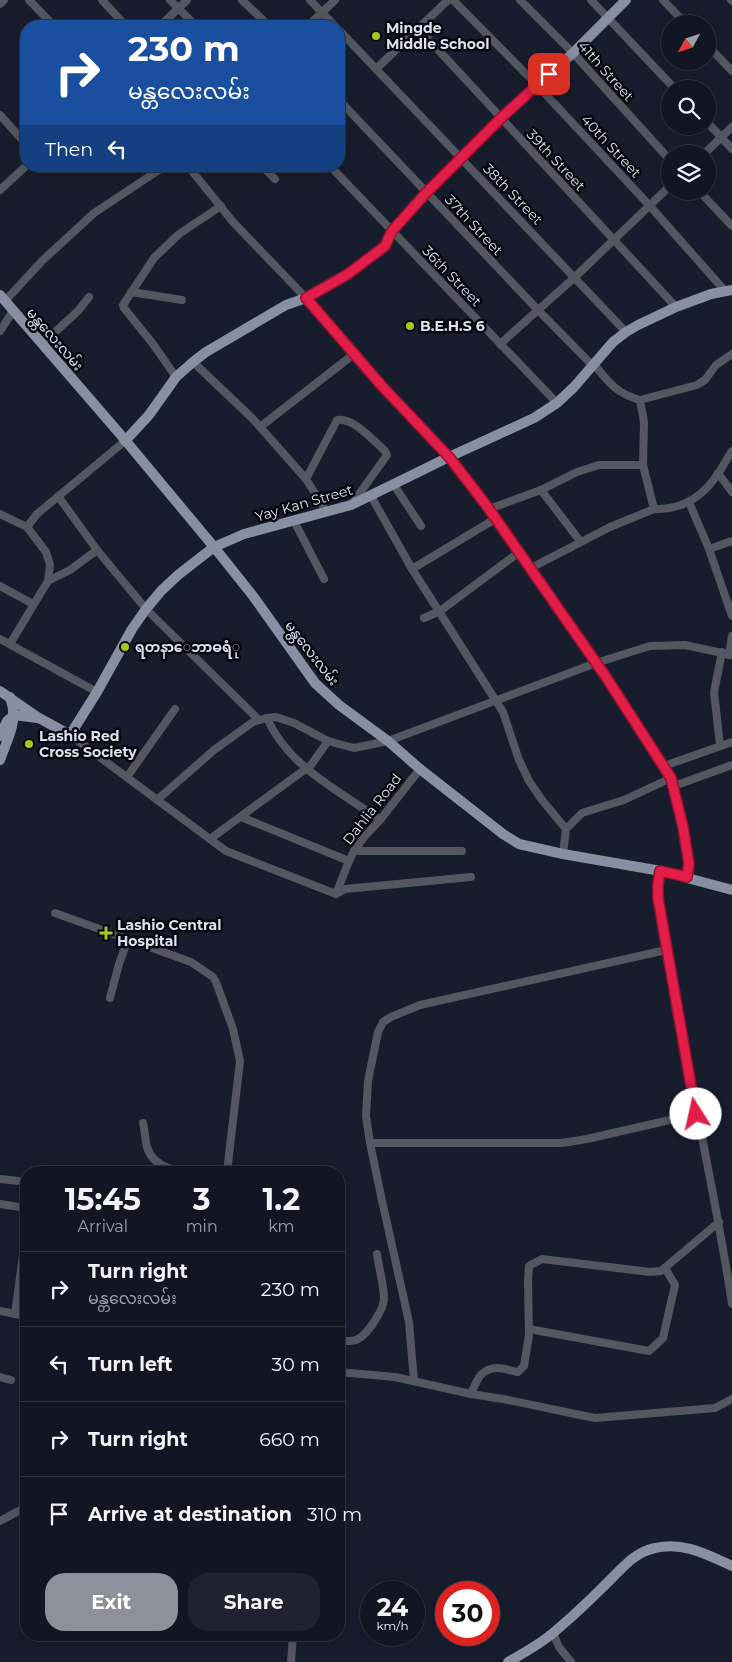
<!DOCTYPE html>
<html lang="en">
<head>
<meta charset="utf-8">
<style>
  body { margin:0; font-family:Montserrat,"Noto Sans Myanmar",sans-serif; background:#1f232f; color:#f1f3f6; height:100vh; display:flex; flex-direction:column; font-size:19px; white-space:nowrap }
  * { box-sizing:border-box; margin:0 }
  p { font-size:16px; color:#9c9fa5 }
  .icon { flex:none; width:28px; height:28px; fill:none; stroke:currentColor; stroke-width:2; stroke-linecap:round; stroke-linejoin:round }
  .map { position:relative; flex:1; overflow:hidden }
  .details { position:absolute; left:20px; top:1166px; width:325px; height:475px; display:flex; flex-direction:column; background:#121622; border-radius:20px; box-shadow:0 2px 12px #0003,0 0 0 1px #313540 }
  .details>* { flex:none }
  .top-card { position:absolute; left:20px; top:20px; width:325px; height:152px; border-radius:20px; box-shadow:0 2px 12px #0003,0 0 0 1px #313540; background:#1a4fa0; color:#fff; overflow:hidden }
  .needle { width:32px; rotate:230deg }
  .controls { position:absolute; left:661px; top:15px; display:grid; gap:10px }
  .controls a { display:grid; place-items:center; width:55px; height:55px; border-radius:50%; background:#121622; box-shadow:0 2px 12px #0003,0 0 0 1px #313540; font-size:25px }
  .speed { position:absolute; left:360px; top:1581px; display:flex; gap:10px; font-size:25px; font-weight:700; text-align:center }
  .speed>* { display:grid; place-content:center; width:65px; height:65px; border-radius:50%; background:#121622; box-shadow:0 2px 12px #0003,0 0 0 1px #313540; line-height:1 }
  .speed small { font-size:12px; font-weight:400 }
  .speed .limit { border:8px solid #d22; background:#fff; color:#111 }
  .pin { position:absolute; display:grid; place-items:center; width:42px; height:42px; color:#fff; margin:-21px; border-radius:10px; box-shadow:0 2px 8px #0006 }
  .me { position:absolute; width:55px; margin:-28px; rotate:350deg; stroke-linejoin:round; filter:drop-shadow(0 0 4px #0008) }
  .turn { display:flex; align-items:center; gap:18px; height:105px; padding:0 25px; font-size:22px }
  .turn .icon { width:65px; height:65px; stroke-width:2.5 }
  .turn b { display:block; font-size:35px; line-height:42px }
  .then { display:flex; align-items:center; height:48px; padding:0 25px; background:#0003; gap:10px; font-size:19px }
  .eta { display:flex; justify-content:space-evenly; align-items:center; height:85px; text-align:center }
  .eta b { font-size:30px; font-weight:700; line-height:35px }
  .cta { display:flex; gap:10px; margin-top:auto; padding:10px 25px }
  .cta a { flex:1; height:58px; border-radius:20px; background:#8c9099; color:#fff; font-size:20px; font-weight:700; line-height:58px; text-align:center }
  .cta a+a { background:#1f232f; color:#f1f3f6 }
  ul { padding:0; list-style:none }
  li { display:flex; align-items:center; gap:15px; height:75px; padding:0 25px; border-top:1px solid #313540 }
  li div { flex:1 }
  li b { display:block; font-size:19px }
  li em { font-style:normal }
  .map>svg:first-child { display:block }
  .lines { fill:none; stroke-linecap:round; stroke-linejoin:round }
  .minor { stroke:#545760; stroke-width:8 }
  .major { stroke:#898fa2; stroke-width:10 }
  .route-casing { stroke:#92132f; stroke-width:12 }
  .route { stroke:#e11d48; stroke-width:9 }
  .poi-dot { fill:#a8c71c; stroke:#06080f; stroke-width:2 }
  .labels { text-anchor:middle; dominant-baseline:central; stroke-width:5; stroke-linejoin:round; paint-order:stroke }
  .poi-label { font-size:14px; font-weight:bold; fill:#dde1ec; stroke:#06080f; text-anchor:start }
  .street-label { font-size:14px; fill:#dde1ec; stroke:#06080f }
</style>
</head>
<body>
<div class="map">
<svg width="732" height="1662" viewBox="0 0 732 1662">
  <rect width="100%" height="100%" fill="#181d2e"/>
  <g class="lines">
    <g class="minor">
      <path d="M 29,0 L 54,26"/>
      <path d="M 102,0 L 126,26"/>
      <path d="M 170,0 L 196,26"/>
      <path d="M 242,0 L 269,26"/>
      <path d="M 310,0 L 335,26"/>
      <path d="M 453,0 L 537,85 L 649,205 L 725,291"/>
      <path d="M 520,0 L 573,53 L 670,160"/>
      <path d="M 591,0 L 675,89"/>
      <path d="M 663,0 L 686,24"/>
      <path d="M 731,0 L 732,1"/>
      <path d="M 0,4 L 4,0"/>
      <path d="M 160,26 L 187,0"/>
      <path d="M 308,26 L 335,0"/>
      <path d="M 419,29 L 676,307"/>
      <path d="M 339,30 L 626,332"/>
      <path d="M 708,46 L 732,71"/>
      <path d="M 376,69 L 448,0"/>
      <path d="M 339,100 L 538,310 L 593,366"/>
      <path d="M 0,115 L 26,144"/>
      <path d="M 708,123 L 732,149"/>
      <path d="M 704,154 L 732,127"/>
      <path d="M 188,166 L 233,222 L 306,298 L 381,385 L 449,457 L 489,509 L 596,663 L 671,778 L 683,827 L 689,864 L 687,877"/>
      <path d="M 262,166 L 275,179"/>
      <path d="M 330,166 L 557,403"/>
      <path d="M 0,190 L 26,166"/>
      <path d="M 699,191 L 732,226"/>
      <path d="M 131,292 L 182,300"/>
      <path d="M 5,301 L 42,261 L 94,213 L 165,166"/>
      <path d="M 0,331 L 13,311"/>
      <path d="M 42,344 L 78,311 L 89,297"/>
      <path d="M 500,344 L 575,277 L 670,186"/>
      <path d="M 193,362 L 252,418 L 306,479 L 326,511"/>
      <path d="M 594,364 C 608,382 617,394 640,400 L 644,422 L 643,465 L 654,509 C 683,510 704,496 719,472 C 724,465 727,458 732,451"/>
      <path d="M 176,377 L 153,344 L 124,308 L 123,305 L 154,258 L 179,234 L 221,206"/>
      <path d="M 640,400 L 697,385 L 705,380 L 716,365 L 732,354"/>
      <path d="M 260,427 L 354,354"/>
      <path d="M 718,473 L 732,492"/>
      <path d="M 306,479 L 337,420 C 353,417 373,440 385,451 L 387,455 L 352,504"/>
      <path d="M 394,485 L 421,526"/>
      <path d="M 541,490 L 580,541"/>
      <path d="M 58,496 L 97,550 L 146,609 L 259,720"/>
      <path d="M 371,496 L 412,569 L 503,712 L 519,760 L 529,781 L 542,800 L 566,829 L 563,854"/>
      <path d="M 689,502 L 709,549 L 732,616"/>
      <path d="M 489,509 L 541,490 L 577,472 L 599,465 L 643,465"/>
      <path d="M 0,514 L 27,527 L 46,552 L 50,565 L 48,581 L 10,644"/>
      <path d="M 294,521 L 324,579"/>
      <path d="M 27,527 L 37,514 L 125,441"/>
      <path d="M 709,549 L 732,541"/>
      <path d="M 412,569 L 495,519"/>
      <path d="M 529,569 L 610,527 L 654,509"/>
      <path d="M 48,581 L 70,570 L 97,550"/>
      <path d="M 0,586 L 33,604"/>
      <path d="M 424,618 L 440,611 L 518,553"/>
      <path d="M 0,639 L 97,692"/>
      <path d="M 729,655 L 732,636"/>
      <path d="M 267,718 C 288,767 339,790 380,820"/>
      <path d="M 70,735 L 226,851 L 336,894 L 345,889 L 471,877"/>
      <path d="M 720,745 L 714,692 L 722,652"/>
      <path d="M 664,766 L 732,742"/>
      <path d="M 127,777 L 175,709"/>
      <path d="M 674,786 L 732,765"/>
      <path d="M 157,800 L 214,750 L 253,722 L 267,718 L 276,717 L 294,723 L 328,741 L 354,748 L 388,741 L 596,663 L 650,646 L 685,645 L 732,655"/>
      <path d="M 241,817 L 349,861"/>
      <path d="M 566,829 L 582,813 L 624,800 L 671,778"/>
      <path d="M 210,839 L 311,765 L 328,741"/>
      <path d="M 354,851 L 462,851"/>
      <path d="M 661,871 C 653,907 669,965 676,1002 C 694,1103 717,1203 732,1304"/>
      <path d="M 336,894 L 349,861 L 354,851 L 365,836 L 380,820 L 420,769"/>
      <path d="M 55,913 L 191,962 L 213,977 L 216,982 L 233,1029 L 240,1061 L 227,1172"/>
      <path d="M 110,998 L 119,964 L 128,939"/>
      <path d="M 143,1123 C 145,1131 145,1139 147,1147 C 155,1174 188,1171 209,1172"/>
      <path d="M 370,1143 L 562,1143 L 587,1139 L 696,1114"/>
      <path d="M 0,1179 L 19,1181"/>
      <path d="M 0,1204 L 26,1208"/>
      <path d="M 0,1311 L 26,1316"/>
      <path d="M 15,1314 L 26,1233"/>
      <path d="M 529,1329 L 649,1351 L 663,1338 L 675,1285 L 665,1268"/>
      <path d="M 339,1341 C 345,1341 353,1342 358,1339 C 368,1334 385,1308 384,1297 C 383,1282 379,1268 377,1254"/>
      <path d="M 339,1372 L 395,1377 L 471,1394 L 503,1399 L 595,1418 L 715,1408 L 732,1399"/>
      <path d="M 0,1377 L 11,1380"/>
      <path d="M 414,1381 L 409,1322 L 381,1196 L 370,1143 L 366,1116 L 368,1081 L 378,1032 L 383,1022 L 391,1017 L 420,1005 L 666,950"/>
      <path d="M 471,1394 C 477,1381 480,1368 498,1368 C 504,1368 511,1371 518,1372 L 524,1366 L 529,1335 L 528,1280 L 529,1266 L 542,1259 L 650,1272 L 661,1271 L 719,1222"/>
      <path d="M 0,1521 L 26,1507"/>
      <path d="M 553,1633 L 559,1647 L 571,1662"/>
      <path d="M 291,1662 L 293,1635"/>
    </g>
    <g class="major">
      <path d="M 0,295 L 120,434 L 214,547 L 253,596 L 315,683 L 339,705 L 388,741 L 420,769 L 503,834 L 519,844 L 563,854 L 661,871 L 732,890"/>
      <path d="M 125,441 L 149,415 L 176,377 L 193,362 L 206,352 L 286,305 L 306,298 L 348,274 L 385,246 L 392,231 L 426,193 L 501,118 L 573,53 L 626,0"/>
      <path d="M 0,691 L 39,718 L 70,735 L 97,692 L 132,629 L 146,609 L 161,591 L 178,575 L 214,547 L 244,534 L 351,505 L 449,457 L 534,418 L 557,403 L 574,387 L 613,342 L 626,332 L 638,325 L 676,307 L 711,294 L 732,290"/>
      <path d="M 0,736 L 7,721 L 14,715 L 37,718"/>
      <path d="M 0,760 C 8,737 19,721 10,697"/>
      <path d="M 508,1662 C 524,1653 540,1644 553,1633 C 571,1618 588,1602 604,1586 C 621,1570 632,1553 655,1548 C 683,1541 708,1555 732,1566"/>
    </g>
  </g>
  <g class="lines">
    <defs>
      <path id="route" d="M 549,74 L 501,118 L 426,193 L 392,231 L 385,246 L 348,274 L 306,298 L 381,385 L 449,457 L 470,484 L 489,509 L 606,677 L 671,778 L 683,827 L 689,864 L 687,877 L 660,871 L 658,884 L 658,898 L 696,1114"/>
    </defs>
    <use href="#route" class="route-casing"/>
    <use href="#route" class="route"/>
  </g>
  <g class="poi-dot">
    <circle cx="376" cy="36" r="5"/>
    <circle cx="410" cy="326" r="5"/>
    <circle cx="125" cy="647" r="5"/>
    <circle cx="29" cy="744" r="5"/>
    <path d="M103.5 925.5h5v5h5v5h-5v5h-5v-5h-5v-5h5z"/>
  </g>
  <g class="labels">
    <g class="poi-label">
      <text x="386" y="28">Mingde<tspan x="386" dy="16">Middle School</tspan></text>
      <text x="420" y="326">B.E.H.S 6</text>
      <text x="135" y="647">ရတနာေဘာဓရံု</text>
      <text x="39" y="736">Lashio Red<tspan x="39" dy="16">Cross Society</tspan></text>
      <text x="117" y="925">Lashio Central<tspan x="117" dy="16">Hospital</tspan></text>
    </g>
    <g class="street-label">
      <text transform="translate(606 71) rotate(48)">41th Street</text>
      <text transform="translate(611 146) rotate(47)">40th Street</text>
      <text transform="translate(556 160) rotate(47)">39th Street</text>
      <text transform="translate(513 194) rotate(46)">38th Street</text>
      <text transform="translate(474 225) rotate(47)">37th Street</text>
      <text transform="translate(452 276) rotate(46)">36th Street</text>
      <text transform="translate(55 339) rotate(49)">မန္တလေးလမ်း</text>
      <text transform="translate(304 503) rotate(-16)">Yay Kan Street</text>
      <text transform="translate(312 653) rotate(52)">မန္တလေးလမ်း</text>
      <text transform="translate(372 809) rotate(-52)">Dahlia Road</text>
    </g>
  </g>
</svg>
<div class="controls">
<a><svg class="needle" viewBox="-14 -14 28 28"><path d="M0-13l5 13h-10z" fill="#e53935"/><path d="M0 13l5-13h-10z" fill="#9c9fa5"/></svg></a>
<a><svg class="icon" aria-label="search" viewBox="0 0 24 24"><circle cx="10" cy="10" r="6"/><path d="M15 15l6 6"/></svg></a>
<a><svg class="icon" aria-label="layers" viewBox="0 0 24 24"><path d="M12 4l9 5-9 5-9-5zM3 14l9 5 9-5"/></svg></a>
</div>
<div class="speed"><div>24<small>km/h</small></div><div class="limit">30</div></div>
<div class="pin" style="left:549px;top:74px;background:#d93025"><svg class="icon" aria-label="arrive" viewBox="0 0 24 24"><path d="M6 21V4h12l-3 4 3 4H6"/></svg></div>
<svg class="me" style="left:696px;top:1114px" viewBox="-20 -20 40 40"><circle r="19" fill="#fff"/><path d="M0-13L10 11 0 6-10 11z" fill="#e11d48"/></svg>
<div class="top-card">
<div class="turn"><svg class="icon" aria-label="right" viewBox="0 0 24 24"><path d="M7 20v-9h11M14 6l5 5-5 5"/></svg><div><b>230 m</b>မန္တလေးလမ်း</div></div>
<div class="then">Then<svg class="icon" aria-label="left" viewBox="0 0 24 24"><path d="M17 20v-9H6M10 6l-5 5 5 5"/></svg></div>
</div>
<section class="details">
<div class="eta">
<div><b>15:45</b><p>Arrival</p></div>
<div><b>3</b><p>min</p></div>
<div><b>1.2</b><p>km</p></div>
</div>
<ul>
<li><svg class="icon" aria-label="right" viewBox="0 0 24 24"><path d="M7 20v-9h11M14 6l5 5-5 5"/></svg><div><b>Turn right</b><p>မန္တလေးလမ်း</p></div><em>230 m</em></li>
<li><svg class="icon" aria-label="left" viewBox="0 0 24 24"><path d="M17 20v-9H6M10 6l-5 5 5 5"/></svg><div><b>Turn left</b></div><em>30 m</em></li>
<li><svg class="icon" aria-label="right" viewBox="0 0 24 24"><path d="M7 20v-9h11M14 6l5 5-5 5"/></svg><div><b>Turn right</b></div><em>660 m</em></li>
<li><svg class="icon" aria-label="arrive" viewBox="0 0 24 24"><path d="M6 21V4h12l-3 4 3 4H6"/></svg><div><b>Arrive at destination</b></div><em>310 m</em></li>
</ul>
<div class="cta"><a>Exit</a><a>Share</a></div>
</section>
</div>
</body>
</html>
